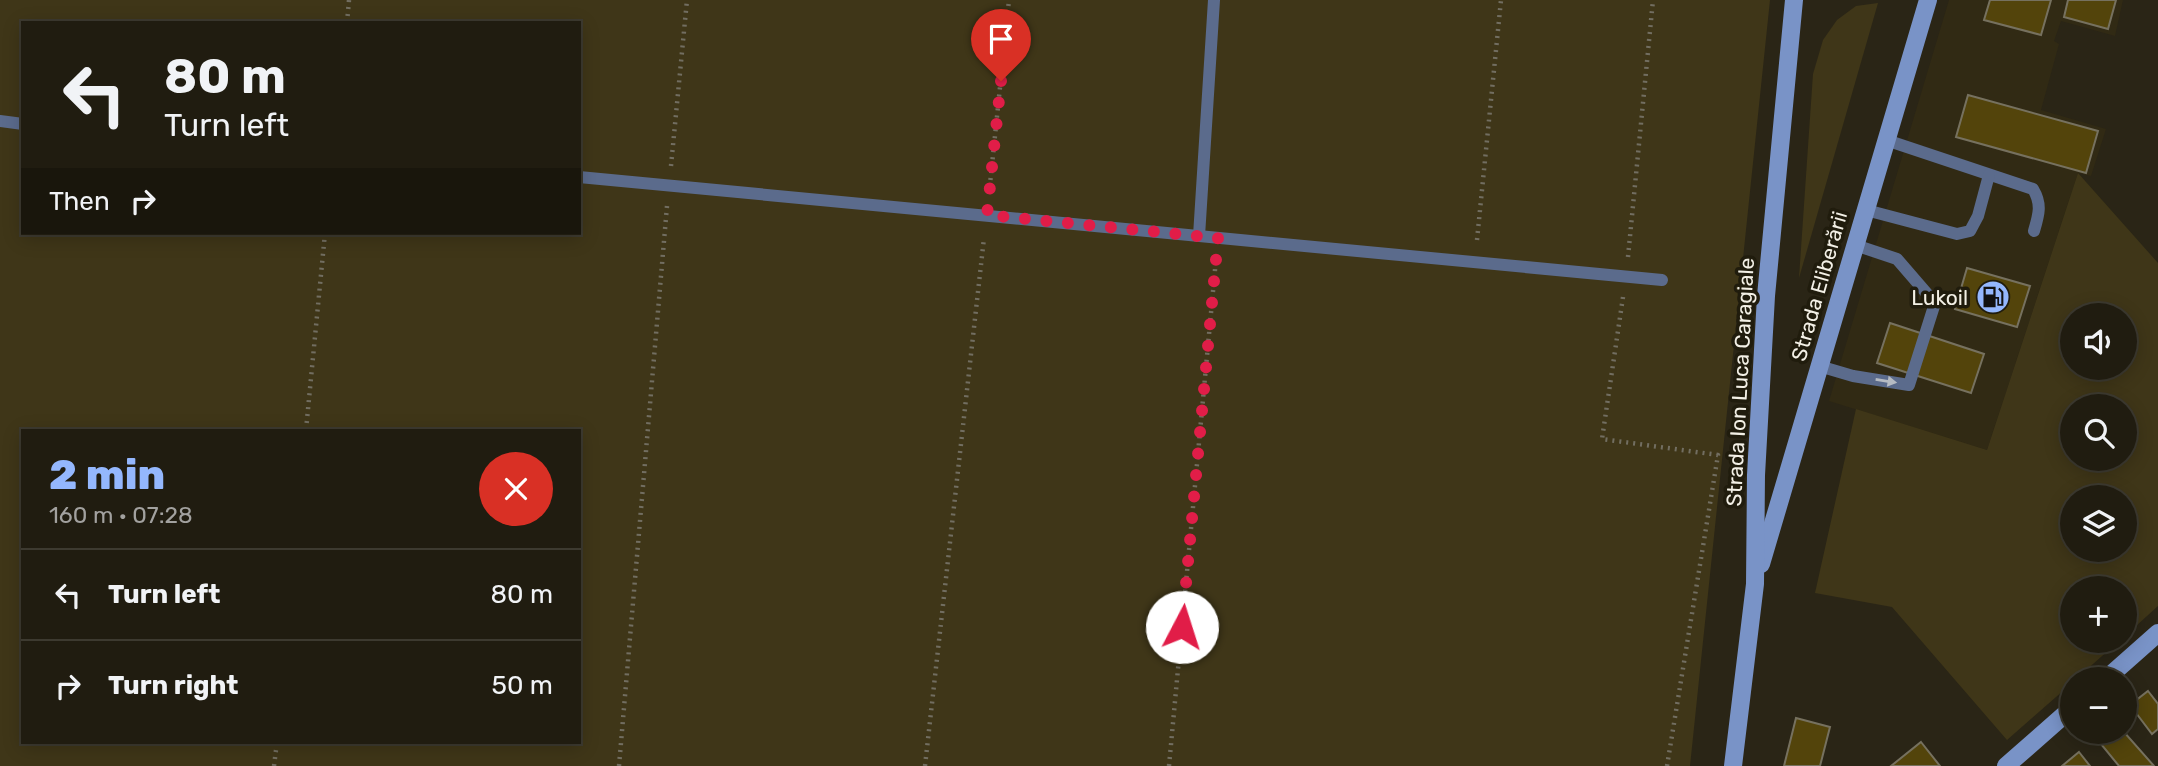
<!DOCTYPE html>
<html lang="en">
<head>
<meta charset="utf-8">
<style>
  body { margin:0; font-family:Rubik,sans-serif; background:#282519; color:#f1f3f6; height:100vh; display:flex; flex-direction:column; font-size:26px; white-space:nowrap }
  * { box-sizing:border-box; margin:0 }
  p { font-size:23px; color:#a2a19f }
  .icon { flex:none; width:38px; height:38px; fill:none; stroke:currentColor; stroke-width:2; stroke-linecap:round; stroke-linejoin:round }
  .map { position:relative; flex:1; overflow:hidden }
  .sheet { position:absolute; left:21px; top:429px; width:560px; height:315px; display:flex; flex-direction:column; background:#201c10; border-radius:0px; box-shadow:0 4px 18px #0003,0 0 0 2px #3d3a30 }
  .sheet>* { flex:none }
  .banner { position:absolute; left:21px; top:21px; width:560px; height:214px; border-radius:0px; box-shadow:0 4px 18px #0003,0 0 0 2px #3d3a30; background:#201c10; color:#f1f3f6; overflow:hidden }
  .controls { position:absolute; left:2060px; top:303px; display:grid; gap:14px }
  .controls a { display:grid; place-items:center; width:77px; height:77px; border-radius:50%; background:#201c10; box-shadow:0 4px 18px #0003,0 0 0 2px #3d3a30; font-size:35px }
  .pin { position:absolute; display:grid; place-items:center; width:60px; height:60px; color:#fff; margin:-72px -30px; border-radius:50% 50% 50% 0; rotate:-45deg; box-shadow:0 0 7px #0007 }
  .pin .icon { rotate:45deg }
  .me { position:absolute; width:77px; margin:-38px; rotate:5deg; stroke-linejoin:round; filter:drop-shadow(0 0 5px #0008) }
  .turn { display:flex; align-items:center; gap:24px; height:147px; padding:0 28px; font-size:32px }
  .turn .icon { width:91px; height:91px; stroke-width:2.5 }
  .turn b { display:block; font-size:49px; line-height:60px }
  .then { display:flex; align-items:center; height:66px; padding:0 28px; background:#0003; gap:14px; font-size:26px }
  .round { display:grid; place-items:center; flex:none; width:74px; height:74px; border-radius:37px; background:#282519 }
  .overview { display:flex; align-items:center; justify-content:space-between; height:119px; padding:0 28px }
  h1 { font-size:42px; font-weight:800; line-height:52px; color:#94b7fd }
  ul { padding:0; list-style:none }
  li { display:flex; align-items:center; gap:21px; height:91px; padding:0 28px; border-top:2px solid #3d3a30 }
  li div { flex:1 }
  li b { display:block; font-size:26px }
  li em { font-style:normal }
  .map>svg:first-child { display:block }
  .built { fill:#312a14 }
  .green { fill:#3f3618; fill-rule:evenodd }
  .building { fill:#53440b; stroke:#76715f; stroke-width:2 }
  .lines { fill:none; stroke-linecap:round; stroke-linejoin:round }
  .path { stroke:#726e61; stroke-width:4.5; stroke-dasharray:2 5; stroke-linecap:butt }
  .lane { stroke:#5b6b8c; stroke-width:12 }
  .secondary { stroke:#7993c7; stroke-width:18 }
  .oneway { fill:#b6bbc2 }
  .route { stroke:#e11d48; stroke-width:12; stroke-dasharray:0 21.6 }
  .labels { text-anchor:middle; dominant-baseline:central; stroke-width:7; stroke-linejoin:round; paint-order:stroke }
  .street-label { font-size:21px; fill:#f3f0e6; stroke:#201c0d }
  .poi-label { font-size:21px; fill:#f3f0e6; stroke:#201c0d; text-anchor:end }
</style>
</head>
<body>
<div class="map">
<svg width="2158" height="766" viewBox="0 0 2158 766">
  <rect width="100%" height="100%" fill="#2a2516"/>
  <path class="built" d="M 1949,0 L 2123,0 L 2115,36 L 2061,21 L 2054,41 L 2059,44 L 2041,110 L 2106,129 L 2091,176 L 2078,173 L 1987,450 L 1829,401 Z"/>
  <g class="green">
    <path d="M 0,0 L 1770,0 L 1690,766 L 0,766 ZM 23,23 L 579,23 L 579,233 L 23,233 ZM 23,430 L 579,430 L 579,742 L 23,742 Z"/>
    <path d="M 1878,3 L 1799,278 L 1813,74 L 1823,40 L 1837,20 L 1856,6 Z"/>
    <path d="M 2078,173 L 2158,263 L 2158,606 L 2125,636 L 2124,588 L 2072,588 L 2072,640 L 2119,641 L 2076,679 L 2072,679 L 2072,683 L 2007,740 L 1892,607 L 1815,593 L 1856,409 L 1987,450 ZM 2072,315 L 2124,315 L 2124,368 L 2072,368 ZM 2072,406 L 2124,406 L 2124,458 L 2072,458 ZM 2072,497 L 2124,497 L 2124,550 L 2072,550 Z"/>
  </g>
  <g class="building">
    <path d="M 1990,0 L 2051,0 L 2041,35 L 1984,20 Z"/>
    <path d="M 2068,0 L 2116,0 L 2108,29 L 2064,17 Z"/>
    <path d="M 1968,95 L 2098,131 L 2086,173 L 1956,137 Z"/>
    <path d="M 1967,268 L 2030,286 L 2017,327 L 1955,309 Z"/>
    <path d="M 1890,323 L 1984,354 L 1971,393 L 1877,363 Z"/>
    <path d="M 2148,691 L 2158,704 L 2158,729 L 2152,734 L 2130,705 Z"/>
    <path d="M 1796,718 L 1830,727 L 1820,766 L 1784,766 Z"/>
    <path d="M 2094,732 L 2124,732 L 2154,766 L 2119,766 L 2092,733 Z"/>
    <path d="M 1921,742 L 1940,766 L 1891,766 Z"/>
    <path d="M 2079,752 L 2090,766 L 2062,766 Z"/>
  </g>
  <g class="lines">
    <g class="path">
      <path d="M 347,23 L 349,0"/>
      <path d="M 671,166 L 687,0"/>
      <path d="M 989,194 L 1009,0"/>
      <path d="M 1477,240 L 1501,0"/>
      <path d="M 1628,257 L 1653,0"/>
      <path d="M 1623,297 L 1602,439 L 1718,455 L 1667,766"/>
      <path d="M 306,430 L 325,233"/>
      <path d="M 274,766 L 277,742"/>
      <path d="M 619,766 L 667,206"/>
      <path d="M 925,766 L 984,238"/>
      <path d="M 1169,766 L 1216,259"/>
    </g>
    <g class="lane">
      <path d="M 0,121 L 23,124"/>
      <path d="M 1886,140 L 2033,189 C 2042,204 2039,214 2034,231"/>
      <path d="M 579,177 L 1662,280"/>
      <path d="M 1866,210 L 1957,234 L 1970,231 L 1978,216 L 1989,175"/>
      <path d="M 1199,236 L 1214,0"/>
      <path d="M 1819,366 L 1853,376 L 1909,385 L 1935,303 L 1897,259 L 1855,245"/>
    </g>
    <g class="secondary">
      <path d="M 1761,564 L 1928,0"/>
      <path d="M 2106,679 L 2158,633"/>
      <path d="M 1733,766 L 1755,584 L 1756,475 L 1766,296 L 1794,0"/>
      <path d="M 2006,766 L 2072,708"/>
    </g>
  </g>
  <defs><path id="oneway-solid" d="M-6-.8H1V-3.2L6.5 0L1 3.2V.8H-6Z" transform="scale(1.75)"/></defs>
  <use class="oneway" href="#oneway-solid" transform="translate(1886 381) rotate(9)"/>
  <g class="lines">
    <path class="route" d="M 1001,81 L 987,215 L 1218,238 L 1182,627"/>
  </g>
  <defs>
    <symbol id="fuel-disc" viewBox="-11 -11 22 22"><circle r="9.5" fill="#94b7fd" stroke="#201c0d"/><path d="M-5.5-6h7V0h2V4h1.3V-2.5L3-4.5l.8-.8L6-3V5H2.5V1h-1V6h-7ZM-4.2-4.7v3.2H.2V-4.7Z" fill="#111"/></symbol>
  </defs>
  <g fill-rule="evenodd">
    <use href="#fuel-disc" x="1974" y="278" width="38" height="38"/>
  </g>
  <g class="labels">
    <g class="street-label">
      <text transform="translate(1819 286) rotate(-74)">Strada Eliberării</text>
      <text transform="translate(1740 382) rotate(-87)">Strada Ion Luca Caragiale</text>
    </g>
    <g class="poi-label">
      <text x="1968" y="297">Lukoil</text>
    </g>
  </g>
</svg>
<div class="controls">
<a><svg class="icon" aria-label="sound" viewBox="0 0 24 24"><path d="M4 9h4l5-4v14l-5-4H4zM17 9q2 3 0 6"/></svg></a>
<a><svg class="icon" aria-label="search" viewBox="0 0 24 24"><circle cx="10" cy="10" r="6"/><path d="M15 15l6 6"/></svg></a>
<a><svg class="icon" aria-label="layers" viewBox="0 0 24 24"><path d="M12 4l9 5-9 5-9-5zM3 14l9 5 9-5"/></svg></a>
<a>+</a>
<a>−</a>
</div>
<div class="pin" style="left:1001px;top:81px;background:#d93025"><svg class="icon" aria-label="arrive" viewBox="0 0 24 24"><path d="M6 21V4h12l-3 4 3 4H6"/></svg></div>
<svg class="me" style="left:1182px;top:627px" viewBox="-20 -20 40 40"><circle r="19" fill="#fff"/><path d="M0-13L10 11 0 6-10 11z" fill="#e11d48"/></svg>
<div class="banner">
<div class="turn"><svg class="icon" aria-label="left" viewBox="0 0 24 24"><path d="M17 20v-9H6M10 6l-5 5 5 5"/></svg><div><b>80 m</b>Turn left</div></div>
<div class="then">Then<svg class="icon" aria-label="right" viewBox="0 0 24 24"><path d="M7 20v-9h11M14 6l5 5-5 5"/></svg></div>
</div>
<section class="sheet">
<div class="overview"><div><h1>2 min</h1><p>160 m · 07:28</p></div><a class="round" style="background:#d93025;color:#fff"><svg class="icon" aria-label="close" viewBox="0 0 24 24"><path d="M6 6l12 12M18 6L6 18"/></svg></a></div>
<ul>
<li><svg class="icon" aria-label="left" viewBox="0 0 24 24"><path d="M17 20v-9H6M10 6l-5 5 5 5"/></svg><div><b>Turn left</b></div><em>80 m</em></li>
<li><svg class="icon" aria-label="right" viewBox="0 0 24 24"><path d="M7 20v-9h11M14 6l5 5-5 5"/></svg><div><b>Turn right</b></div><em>50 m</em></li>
</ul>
</section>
</div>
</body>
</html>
